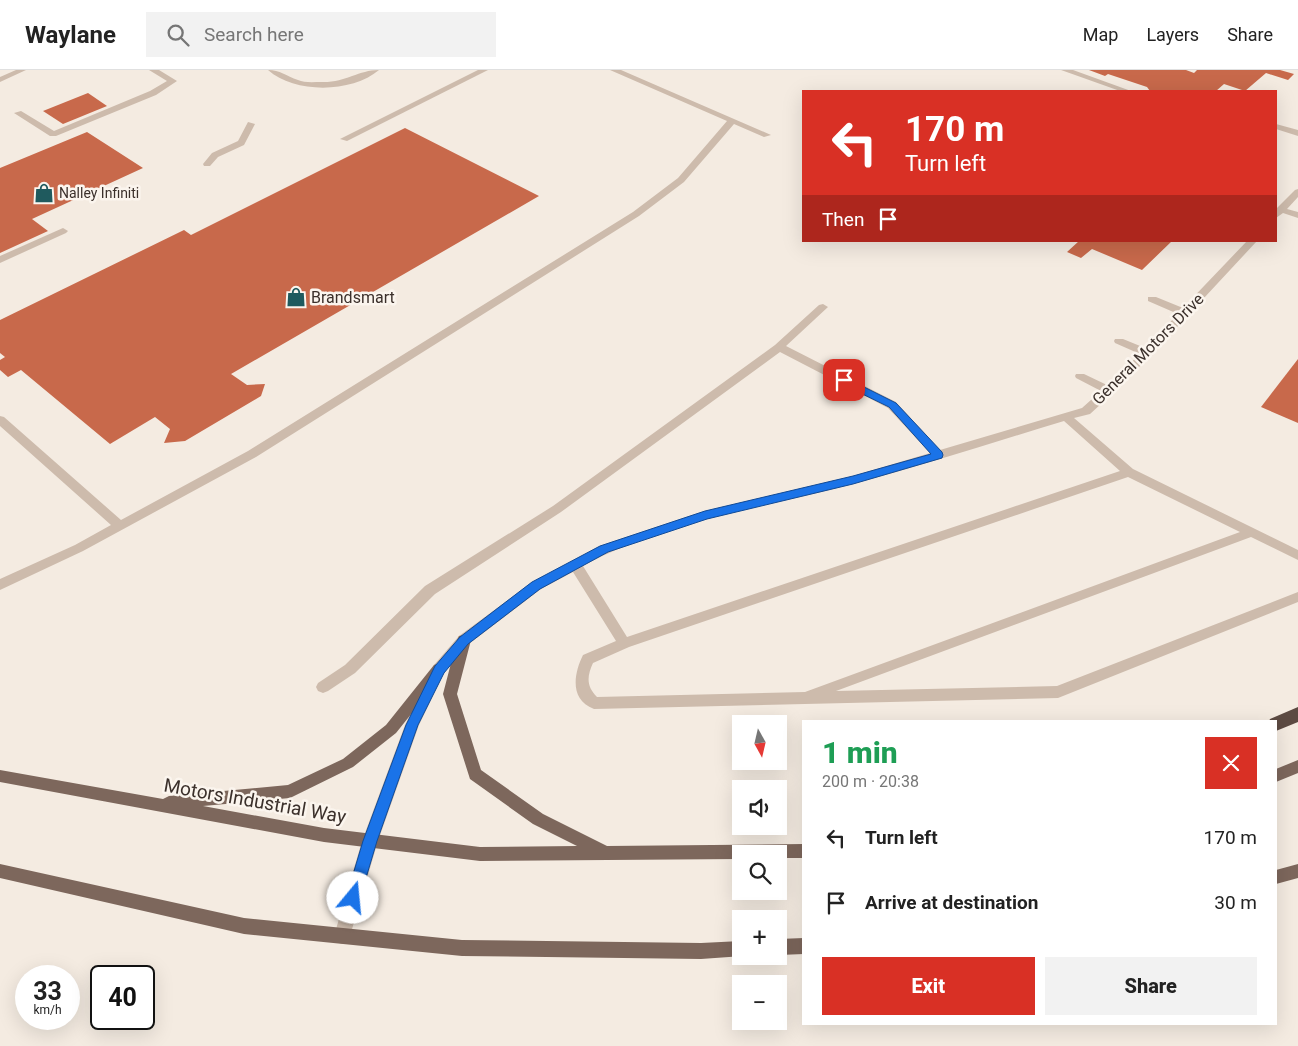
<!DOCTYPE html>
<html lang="en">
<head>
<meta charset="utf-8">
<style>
  body { margin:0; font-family:Roboto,sans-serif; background:#f2f2f2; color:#222; height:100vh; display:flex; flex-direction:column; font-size:19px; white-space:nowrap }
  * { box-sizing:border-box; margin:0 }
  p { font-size:16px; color:#767676 }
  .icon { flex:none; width:28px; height:28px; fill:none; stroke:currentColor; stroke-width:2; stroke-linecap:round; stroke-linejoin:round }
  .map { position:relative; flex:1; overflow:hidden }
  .details { position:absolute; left:802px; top:650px; width:475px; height:305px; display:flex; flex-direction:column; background:#fff; border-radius:0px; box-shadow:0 5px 20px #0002 }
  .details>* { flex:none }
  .hud { position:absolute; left:802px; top:20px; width:475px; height:152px; border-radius:0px; box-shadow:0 5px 20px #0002; background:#d93025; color:#fff; overflow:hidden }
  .needle { width:32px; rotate:172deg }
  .tools { position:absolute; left:732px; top:645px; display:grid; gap:10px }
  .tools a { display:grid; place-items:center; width:55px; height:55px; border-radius:0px; background:#fff; box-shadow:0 5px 20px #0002; font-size:25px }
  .speed { position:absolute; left:15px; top:895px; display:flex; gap:10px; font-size:25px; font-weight:700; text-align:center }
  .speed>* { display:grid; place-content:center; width:65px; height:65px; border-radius:50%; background:#fff; box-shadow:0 5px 20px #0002; line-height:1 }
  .speed small { font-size:12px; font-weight:400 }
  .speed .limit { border:2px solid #111; border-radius:8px; background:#fff; color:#111 }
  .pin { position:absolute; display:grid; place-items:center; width:42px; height:42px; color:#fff; margin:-21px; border-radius:10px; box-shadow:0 2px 8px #0006 }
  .me { position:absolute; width:55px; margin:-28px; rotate:17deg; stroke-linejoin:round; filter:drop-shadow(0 0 4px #0008) }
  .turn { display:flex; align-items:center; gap:18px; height:105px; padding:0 20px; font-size:22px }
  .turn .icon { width:65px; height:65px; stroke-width:2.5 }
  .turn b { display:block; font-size:35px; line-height:42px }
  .then { display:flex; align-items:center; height:48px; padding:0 20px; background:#0003; gap:10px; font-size:19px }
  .round { display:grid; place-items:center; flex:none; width:52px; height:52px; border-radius:0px; background:#f2f2f2 }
  .headline { display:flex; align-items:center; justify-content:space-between; height:85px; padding:0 20px }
  h1 { font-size:30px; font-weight:800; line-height:38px; color:#1e9e55 }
  .action { display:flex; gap:10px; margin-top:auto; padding:10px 20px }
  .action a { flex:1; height:58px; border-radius:0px; background:#d93025; color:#fff; font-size:20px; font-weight:800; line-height:58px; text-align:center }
  .action a+a { background:#f2f2f2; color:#222 }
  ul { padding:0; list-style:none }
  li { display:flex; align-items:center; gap:15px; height:65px; padding:0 20px }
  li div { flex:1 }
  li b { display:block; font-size:19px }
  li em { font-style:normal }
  header { display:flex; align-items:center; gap:30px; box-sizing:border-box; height:70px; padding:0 25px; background:#fff; border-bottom:1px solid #e0e0e0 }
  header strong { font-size:24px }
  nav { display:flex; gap:28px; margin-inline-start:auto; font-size:18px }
  .search { width:350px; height:45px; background:#f2f2f2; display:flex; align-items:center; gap:12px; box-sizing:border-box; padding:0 18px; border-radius:0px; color:#767676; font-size:19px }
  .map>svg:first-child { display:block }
  .building { fill:#c8694b }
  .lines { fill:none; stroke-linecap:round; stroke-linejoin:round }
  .minor { fill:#cdbbac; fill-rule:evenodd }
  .major { fill:#7d675c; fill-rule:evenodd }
  .highway { fill:#5c4a42; fill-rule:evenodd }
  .route { fill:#1a73e8; stroke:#114b97 }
  .labels { text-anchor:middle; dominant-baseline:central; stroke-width:5; stroke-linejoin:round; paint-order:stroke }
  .far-poi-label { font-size:14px; fill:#3b302b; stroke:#fbf5ee; text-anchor:start }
  .poi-label { font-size:16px; fill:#3b302b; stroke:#fbf5ee; text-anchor:start }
  .street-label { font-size:16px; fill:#3b302b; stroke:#fbf5ee }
  .near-street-label { font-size:19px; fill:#3b302b; stroke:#fbf5ee }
</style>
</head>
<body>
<header>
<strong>Waylane</strong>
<div class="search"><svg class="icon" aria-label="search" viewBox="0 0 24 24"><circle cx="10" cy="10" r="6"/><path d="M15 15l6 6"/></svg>Search here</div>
<nav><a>Map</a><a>Layers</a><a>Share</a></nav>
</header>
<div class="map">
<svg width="1298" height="976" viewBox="0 0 1298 976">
  <rect width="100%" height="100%" fill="#f4ebe1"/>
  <g class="building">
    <path d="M 1089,0 L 1186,0 L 1194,3 L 1197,0 L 1280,0 L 1294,4 L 1288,10 L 1266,3 L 1245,21 L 1224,14 L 1216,21 L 1150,21 L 1147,17 L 1108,4 L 1105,6 Z"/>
    <path d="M 88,23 L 107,36 L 63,54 L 43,41 Z"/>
    <path d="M 405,58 L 539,126 L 231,304 L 247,315 L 265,314 L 261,326 L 185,371 L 164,373 L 170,359 L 155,347 L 110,374 L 21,300 L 8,307 L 0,300 L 0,290 L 5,287 L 0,283 L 0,250 L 184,160 L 191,165 Z"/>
    <path d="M 87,62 L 143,98 L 32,149 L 48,161 L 0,183 L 0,98 Z"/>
    <path d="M 1079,171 L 1172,171 L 1142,200 L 1092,179 L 1081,188 L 1067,182 Z"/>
    <path d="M 1298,289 L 1298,353 L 1261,337 Z"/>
  </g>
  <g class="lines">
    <g class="minor">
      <path d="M 16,0 L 26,0 L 0,12 L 0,7 Z"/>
      <path d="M 149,0 L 159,0 L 177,11 L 156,25 L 56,66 L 50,66 L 14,43 L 21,41 L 54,61 L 150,21 L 167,11 Z"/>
      <path d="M 268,0 C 280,0 286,6 298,10 C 304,13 314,12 321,12 C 345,13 358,0 379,0 C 352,23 295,24 268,0 Z"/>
      <path d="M 478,0 L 488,0 L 347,71 L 340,69 Z"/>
      <path d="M 610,0 L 621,0 L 771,65 L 764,67 L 734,54 L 684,112 L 639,146 L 256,387 L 83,481 L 0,520 L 0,509 L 75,475 L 111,455 L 0,356 L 0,346 L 4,347 L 121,450 L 248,381 L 633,142 L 678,108 L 727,51 Z"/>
      <path d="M 1061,0 L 1073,0 L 1131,21 L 1120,21 Z"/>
      <path d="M 248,52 L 255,54 L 244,75 L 218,87 L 210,96 L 204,96 L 203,94 L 212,83 L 238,71 Z"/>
      <path d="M 1276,54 L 1298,60 L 1298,66 L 1276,59 Z"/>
      <path d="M 1298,119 L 1298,127 L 1287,139 L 1298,142 L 1298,148 L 1283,143 L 1276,148 L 1276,139 L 1295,120 Z"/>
      <path d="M 63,158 L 68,161 L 66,163 L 0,193 L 0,186 Z"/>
      <path d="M 1247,171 L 1257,171 L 1151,285 L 1113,323 L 1090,344 L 1074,348 L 1133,399 L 1298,480 L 1298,490 L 1251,467 L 836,621 L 1057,616 L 1298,522 L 1298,532 L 1058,628 L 594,639 C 569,630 574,603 583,585 L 616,571 L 573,502 L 541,519 L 469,574 L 444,603 L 419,655 L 378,771 L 350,866 L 348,872 L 342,874 L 336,872 L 334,866 L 362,771 L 405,655 L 434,595 L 459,566 L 531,513 L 600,476 L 705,441 L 853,406 L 930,383 L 888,338 L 780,282 L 561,442 L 435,524 L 355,603 L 328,621 L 323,623 L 318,621 L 316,617 L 318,613 L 345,595 L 425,516 L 553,436 L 775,275 L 819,235 L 823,234 L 828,237 L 786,276 L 896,332 L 940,380 L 1082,338 L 1101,321 L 1076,308 L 1075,306 L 1076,304 L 1084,304 L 1107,315 L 1140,284 L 1115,273 L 1114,271 L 1115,269 L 1123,269 L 1145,278 L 1178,244 L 1148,231 L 1148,227 L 1156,227 L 1183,238 ZM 1064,351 L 1120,401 L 627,567 L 583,496 C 666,451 763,438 853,414 C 924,395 994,372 1064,351 ZM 1128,407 L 1240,462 L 805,622 L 597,627 C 586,616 587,606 593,593 L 629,577 Z"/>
    </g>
    <g class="major">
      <path d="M 464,565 L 469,566 L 471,570 L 457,624 L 481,700 L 543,744 L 607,776 L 804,774 L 804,788 L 779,788 L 779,784 L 741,784 L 741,789 L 480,791 L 324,772 L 0,712 L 0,700 L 163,729 L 169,726 L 288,715 L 343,689 L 386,655 L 434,595 L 439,593 L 444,595 L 446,599 L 444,603 L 396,663 L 353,697 L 290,728 L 203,736 L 324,758 L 480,777 L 577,776 L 533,754 L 470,709 L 443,624 L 457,570 L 459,566 Z"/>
      <path d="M 1298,690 L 1298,703 L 1276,712 L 1276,699 Z"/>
      <path d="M 0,794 L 244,848 L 462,870 L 701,873 L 741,871 L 743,886 L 701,889 L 462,886 L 244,864 L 0,808 Z"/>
      <path d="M 1298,794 L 1298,808 L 1276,814 L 1276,800 Z"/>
      <path d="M 804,868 L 804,884 L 779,885 L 779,869 Z"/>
    </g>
    <path class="highway" d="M 1298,637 L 1298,652 L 1276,661 L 1276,651 L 1269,651 L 1270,649 Z"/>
  </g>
  <path class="route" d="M 844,307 L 896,333 L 942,382 L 943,385 L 942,388 L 853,414 L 707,449 L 608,482 L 540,519 L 468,574 L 444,603 L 418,655 L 377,771 L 360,828 L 358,833 L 353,835 L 348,833 L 346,828 L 363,771 L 406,655 L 435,596 L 460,567 L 532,512 L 600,476 L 705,441 L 853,406 L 931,384 L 889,337 L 840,313 L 839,310 Z"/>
  <defs>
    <symbol id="shop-bare" viewBox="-9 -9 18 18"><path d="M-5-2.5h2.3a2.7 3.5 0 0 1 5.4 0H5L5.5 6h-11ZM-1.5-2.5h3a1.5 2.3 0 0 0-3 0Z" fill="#1f5a5e" stroke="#fbf5ee" stroke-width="2.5" paint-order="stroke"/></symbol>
  </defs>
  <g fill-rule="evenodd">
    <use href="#shop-bare" x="30" y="109" width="28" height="28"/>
    <use href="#shop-bare" x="282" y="213" width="28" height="28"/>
  </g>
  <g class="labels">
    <g class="far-poi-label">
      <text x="59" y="123">Nalley Infiniti</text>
    </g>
    <g class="poi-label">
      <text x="311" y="227">Brandsmart</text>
    </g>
    <g class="street-label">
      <text transform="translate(1148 279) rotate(-45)">General Motors Drive</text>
    </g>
    <g class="near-street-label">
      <text transform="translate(255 731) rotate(10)">Motors Industrial Way</text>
    </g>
  </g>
</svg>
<div class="tools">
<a><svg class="needle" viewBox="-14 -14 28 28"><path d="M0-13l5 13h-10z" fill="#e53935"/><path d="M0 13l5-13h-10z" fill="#767676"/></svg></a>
<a><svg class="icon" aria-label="sound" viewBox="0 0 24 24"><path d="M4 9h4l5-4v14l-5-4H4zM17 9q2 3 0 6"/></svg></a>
<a><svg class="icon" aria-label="search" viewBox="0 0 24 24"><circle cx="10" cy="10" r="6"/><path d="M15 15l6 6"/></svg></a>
<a>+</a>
<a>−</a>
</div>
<div class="speed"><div>33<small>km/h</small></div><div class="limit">40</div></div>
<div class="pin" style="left:844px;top:310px;background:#d93025"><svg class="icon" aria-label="arrive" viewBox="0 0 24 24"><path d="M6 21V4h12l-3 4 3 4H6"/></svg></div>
<svg class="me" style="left:353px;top:828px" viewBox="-20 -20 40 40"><circle r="19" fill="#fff"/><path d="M0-13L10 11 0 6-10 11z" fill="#1a73e8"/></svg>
<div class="hud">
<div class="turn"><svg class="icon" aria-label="left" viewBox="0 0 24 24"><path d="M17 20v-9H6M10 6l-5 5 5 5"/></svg><div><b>170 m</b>Turn left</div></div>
<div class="then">Then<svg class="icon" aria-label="arrive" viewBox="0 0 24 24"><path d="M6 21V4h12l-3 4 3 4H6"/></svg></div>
</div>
<section class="details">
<div class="headline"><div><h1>1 min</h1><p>200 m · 20:38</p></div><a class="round" style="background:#d93025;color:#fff"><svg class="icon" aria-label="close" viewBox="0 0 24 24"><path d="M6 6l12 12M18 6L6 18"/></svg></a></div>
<ul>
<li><svg class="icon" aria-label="left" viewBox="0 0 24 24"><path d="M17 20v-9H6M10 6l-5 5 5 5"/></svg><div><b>Turn left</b></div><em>170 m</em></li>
<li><svg class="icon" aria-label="arrive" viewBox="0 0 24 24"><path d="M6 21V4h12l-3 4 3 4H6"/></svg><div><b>Arrive at destination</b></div><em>30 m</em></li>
</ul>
<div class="action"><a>Exit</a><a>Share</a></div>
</section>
</div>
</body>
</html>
